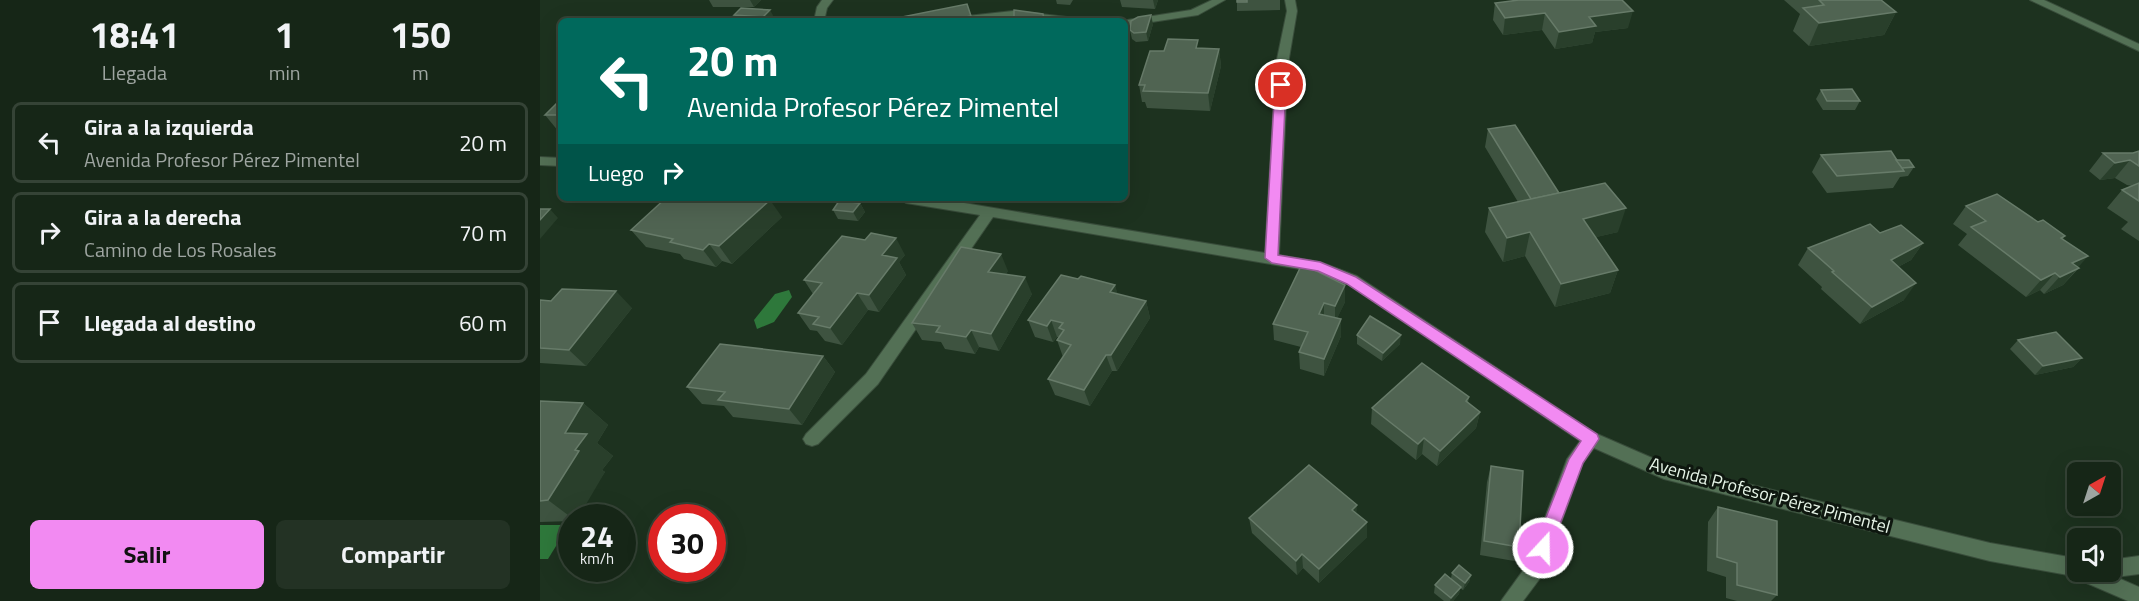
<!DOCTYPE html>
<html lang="es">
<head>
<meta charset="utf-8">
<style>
  body { margin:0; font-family:"Titillium Web",sans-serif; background:#233224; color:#f1f3f6; height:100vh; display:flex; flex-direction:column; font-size:22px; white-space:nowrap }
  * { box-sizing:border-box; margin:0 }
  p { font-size:20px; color:#9ea5a1 }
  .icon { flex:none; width:33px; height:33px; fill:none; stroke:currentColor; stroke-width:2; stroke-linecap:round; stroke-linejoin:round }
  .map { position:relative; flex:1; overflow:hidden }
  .side { display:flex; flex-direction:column; background:#162617; width:540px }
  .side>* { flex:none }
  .guide { position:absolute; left:18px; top:18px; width:570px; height:183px; border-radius:9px; box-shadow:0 6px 24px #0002,0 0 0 2px #354336; background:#00695c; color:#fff; overflow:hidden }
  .needle { width:39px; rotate:39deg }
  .tools { position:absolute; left:1527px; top:462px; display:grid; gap:12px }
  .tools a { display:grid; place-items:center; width:54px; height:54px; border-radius:9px; background:#162617; box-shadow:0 6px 24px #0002,0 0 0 2px #354336; font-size:30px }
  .speed { position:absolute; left:18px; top:504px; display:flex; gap:12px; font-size:30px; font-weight:700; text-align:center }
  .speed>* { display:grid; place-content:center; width:78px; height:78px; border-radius:50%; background:#162617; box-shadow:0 6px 24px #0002,0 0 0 2px #354336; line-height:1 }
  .speed small { font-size:15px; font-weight:400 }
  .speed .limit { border:9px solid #d22; background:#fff; color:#111 }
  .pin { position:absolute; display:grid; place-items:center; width:51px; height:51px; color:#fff; margin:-26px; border:3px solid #fff; border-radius:50%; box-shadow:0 2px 6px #0007 }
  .me { position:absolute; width:66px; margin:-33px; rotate:21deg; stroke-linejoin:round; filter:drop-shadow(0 0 4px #0008) }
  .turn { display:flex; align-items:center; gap:21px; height:126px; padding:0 30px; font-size:27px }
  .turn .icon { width:78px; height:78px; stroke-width:2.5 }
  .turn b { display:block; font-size:42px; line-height:51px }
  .then { display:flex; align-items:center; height:57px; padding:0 30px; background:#0003; gap:12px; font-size:22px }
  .eta { display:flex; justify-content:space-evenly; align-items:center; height:102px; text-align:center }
  .eta b { font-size:36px; font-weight:700; line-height:42px }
  .primary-button { display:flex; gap:12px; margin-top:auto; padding:12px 30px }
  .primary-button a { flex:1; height:69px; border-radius:9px; background:#f28af2; color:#111; font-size:24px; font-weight:700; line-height:69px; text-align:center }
  .primary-button a+a { background:#233224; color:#f1f3f6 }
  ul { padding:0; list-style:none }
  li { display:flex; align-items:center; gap:18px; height:81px; margin:0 12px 9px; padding:0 18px; border:3px solid #354336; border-radius:9px }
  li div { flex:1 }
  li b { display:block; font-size:22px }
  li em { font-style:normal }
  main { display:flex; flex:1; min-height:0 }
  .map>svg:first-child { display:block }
  .water { fill:#2e783b }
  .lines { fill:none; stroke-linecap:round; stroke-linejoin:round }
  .minor-casing { stroke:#394d3b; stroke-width:2 }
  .minor { fill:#537055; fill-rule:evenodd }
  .wall { fill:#3e5340 }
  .shaded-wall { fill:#293f2b }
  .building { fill:#506452; stroke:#677b69; stroke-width:1.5 }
  .route { fill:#f28af2; stroke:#9d5a9d; stroke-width:1.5 }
  .labels { text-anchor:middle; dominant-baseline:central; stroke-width:6; stroke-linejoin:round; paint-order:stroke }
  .street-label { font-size:18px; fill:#e6f4e7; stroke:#0e170f }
</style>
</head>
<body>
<main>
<section class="side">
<div class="eta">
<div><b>18:41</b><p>Llegada</p></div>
<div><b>1</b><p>min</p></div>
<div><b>150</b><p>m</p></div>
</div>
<ul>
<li><svg class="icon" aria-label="left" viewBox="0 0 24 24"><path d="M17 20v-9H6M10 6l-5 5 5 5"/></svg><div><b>Gira a la izquierda</b><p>Avenida Profesor Pérez Pimentel</p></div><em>20 m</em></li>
<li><svg class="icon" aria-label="right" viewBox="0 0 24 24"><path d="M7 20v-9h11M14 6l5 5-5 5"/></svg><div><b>Gira a la derecha</b><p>Camino de Los Rosales</p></div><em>70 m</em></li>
<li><svg class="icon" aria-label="arrive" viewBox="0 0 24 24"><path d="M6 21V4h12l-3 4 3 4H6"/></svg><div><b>Llegada al destino</b></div><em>60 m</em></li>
</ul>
<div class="primary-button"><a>Salir</a><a>Compartir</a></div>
</section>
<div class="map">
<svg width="1599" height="601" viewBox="0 0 1599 601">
  <rect width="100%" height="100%" fill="#1d321f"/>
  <g class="water">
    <path d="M 249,290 L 252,297 L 234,322 L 217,329 L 214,320 L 235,294 Z"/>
    <path d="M 0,525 L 29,525 L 8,559 L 0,559 Z"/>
  </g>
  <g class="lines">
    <defs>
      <g id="minor">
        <path d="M 282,0 L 293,0 L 287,8 L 284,21 L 274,21 L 277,7 Z"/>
        <path d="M 672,0 L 685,0 L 658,15 L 585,26 L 585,21 L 581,21 L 651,10 Z"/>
        <path d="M 745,0 L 755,0 L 757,11 L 748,64 L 739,255 L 780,262 L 817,276 L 1057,434 L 1126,464 L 1450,543 L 1529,557 L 1538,560 L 1538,572 L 1570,572 L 1570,560 L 1599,556 L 1599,574 L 1576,577 L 1599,587 L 1599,601 L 1588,601 L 1528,575 L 1450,561 L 1124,479 L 1054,448 L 1043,463 L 1001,577 L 983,601 L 961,601 L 987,565 L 1027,459 L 1040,441 L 807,284 L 778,272 L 453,217 L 338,384 L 278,444 L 272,446 L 266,444 L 263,439 L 266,434 L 326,374 L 440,215 L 366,203 L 359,198 L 394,198 L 725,253 L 736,64 L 747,11 Z"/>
        <path d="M 1490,0 L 1504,0 L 1599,44 L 1599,51 Z"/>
        <path d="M 473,11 L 536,18 L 541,21 L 507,21 L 473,17 L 439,21 L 404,21 L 409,18 Z"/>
        <path d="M 0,157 L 21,158 L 21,166 L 0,165 Z"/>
      </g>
    </defs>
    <use href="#minor" class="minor-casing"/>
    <use href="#minor" class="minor"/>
  </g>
  <g class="wall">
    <path d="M 169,0 L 221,0 L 214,7 L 173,7 Z"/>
    <path d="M 516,0 L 533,0 L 530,5 L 517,4 Z"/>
    <path d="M 580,0 L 618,0 L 615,9 L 582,7 Z"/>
    <path d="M 697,0 L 740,0 L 740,10 L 697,11 Z"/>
    <path d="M 1244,0 L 1341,0 L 1356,12 L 1344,35 L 1269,46 L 1253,31 L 1260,14 Z"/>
    <path d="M 955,3 L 1088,28 L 1055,32 L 1052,43 L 1015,49 L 1002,30 L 963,35 L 953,20 Z"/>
    <path d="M 201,8 L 235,19 L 233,21 L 197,21 L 194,15 Z"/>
    <path d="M 613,24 L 608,41 L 596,42 L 592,39 L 590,30 Z"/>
    <path d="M 660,48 L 679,49 L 681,66 L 670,111 L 607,108 L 605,102 L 602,102 L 599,85 L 624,51 Z"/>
    <path d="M 1281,90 L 1320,101 L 1315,110 L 1283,110 L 1276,99 Z"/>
    <path d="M 21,99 L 21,132 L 19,132 L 5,115 Z"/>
    <path d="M 948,129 L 1019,193 L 1078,232 L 1056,237 L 1078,270 L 1070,293 L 1015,307 L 985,256 L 963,262 L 945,232 L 949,208 L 978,202 L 945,147 Z"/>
    <path d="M 1599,151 L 1599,241 L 1581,229 L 1588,222 L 1567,208 L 1582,190 L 1592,186 L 1587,185 L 1575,178 L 1560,180 L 1549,171 L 1563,153 L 1593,153 Z"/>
    <path d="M 1281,155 L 1356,160 L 1374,167 L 1368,176 L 1360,177 L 1353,188 L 1287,193 L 1272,172 Z"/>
    <path d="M 320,203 L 325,212 L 318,221 L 298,219 L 293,210 Z"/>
    <path d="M 1426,206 L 1498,222 L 1525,236 L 1523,239 L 1539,268 L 1523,285 L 1504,294 L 1500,290 L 1486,297 L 1418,245 L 1427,234 L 1413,224 Z"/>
    <path d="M 242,217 L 192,264 L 182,261 L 176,267 L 144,259 L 140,254 L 106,247 L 91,230 Z"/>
    <path d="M 1340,233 L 1383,243 L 1371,260 L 1358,267 L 1364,300 L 1320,324 L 1281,289 L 1282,287 L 1258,265 L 1268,248 Z"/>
    <path d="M 365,255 L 359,262 L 366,275 L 339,312 L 328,310 L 302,345 L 285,341 L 277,331 L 270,330 L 258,313 L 273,294 L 264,280 Z"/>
    <path d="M 468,271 L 466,274 L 492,294 L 459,351 L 439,347 L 435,354 L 405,349 L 401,342 L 382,340 L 372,323 Z"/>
    <path d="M 538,279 L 575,285 L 577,294 L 606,301 L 610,318 L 577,371 L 572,371 L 550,406 L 515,395 L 508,379 L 523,357 L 517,340 L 519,337 L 517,337 L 513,342 L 495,337 L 488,320 Z"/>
    <path d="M 805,285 L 805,302 L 797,318 L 801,319 L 801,336 L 784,376 L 760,369 L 759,352 L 761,347 L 734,340 L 733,324 Z"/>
    <path d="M 0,300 L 92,308 L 46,366 L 0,363 Z"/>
    <path d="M 817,335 L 860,344 L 842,361 L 817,344 Z"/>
    <path d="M 1478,340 L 1542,358 L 1533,367 L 1495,375 L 1470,349 Z"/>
    <path d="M 283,356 L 295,372 L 262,425 L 193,417 L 184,406 L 162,404 L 147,387 Z"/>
    <path d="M 929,397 L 928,403 L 940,412 L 936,428 L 897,466 L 882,454 L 876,460 L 831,424 L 832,408 Z"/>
    <path d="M 0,401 L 43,403 L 68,425 L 57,443 L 73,456 L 62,470 L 65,472 L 32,518 L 32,521 L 0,522 Z"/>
    <path d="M 951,466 L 979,547 L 974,561 L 940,555 L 947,482 Z"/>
    <path d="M 1178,507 L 1237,595 L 1231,601 L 1197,601 L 1186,598 L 1186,577 L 1167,571 L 1168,522 Z"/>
    <path d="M 816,513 L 827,522 L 827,537 L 779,583 L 763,568 L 757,575 L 712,533 L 709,518 Z"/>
    <path d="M 912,573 L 931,575 L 929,582 L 923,590 L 920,588 L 919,594 L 913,601 L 904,601 L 894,593 L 895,585 L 911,578 Z"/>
  </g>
  <g class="shaded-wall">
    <path d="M 210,0 L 221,0 L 214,7 Z"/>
    <path d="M 613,0 L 618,0 L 615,9 Z"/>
    <path d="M 427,4 L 433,21 L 405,21 Z"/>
    <path d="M 230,10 L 235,19 L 233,21 L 225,21 L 223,17 Z"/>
    <path d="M 1093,11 L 1088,28 L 1055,32 L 1052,43 L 1015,49 L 1019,32 L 1049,17 Z"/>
    <path d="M 1356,12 L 1344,35 L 1269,46 L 1279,23 Z"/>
    <path d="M 1005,13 L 1002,30 L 963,35 L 965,18 Z"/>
    <path d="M 611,15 L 613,24 L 608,41 L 606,32 Z"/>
    <path d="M 585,44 L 586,49 L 585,66 Z"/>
    <path d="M 679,49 L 681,66 L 670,111 L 668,93 Z"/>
    <path d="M 1590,160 L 1575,178 L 1560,180 L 1575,163 Z"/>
    <path d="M 230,200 L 242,217 L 192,264 L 179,246 Z"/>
    <path d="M 320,203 L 325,212 L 318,221 L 313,212 Z"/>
    <path d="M 1086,208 L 1078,232 L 1036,242 L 1043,219 Z"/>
    <path d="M 10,209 L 18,218 L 0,239 L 0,220 Z"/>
    <path d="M 990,232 L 985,256 L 963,262 L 967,238 Z"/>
    <path d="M 356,238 L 365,255 L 359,262 L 366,275 L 339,312 L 329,295 L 342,255 Z"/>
    <path d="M 1383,243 L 1371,260 L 1339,277 L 1351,260 Z"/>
    <path d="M 169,244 L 182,261 L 176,267 L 163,250 Z"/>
    <path d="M 461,254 L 468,271 L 455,289 L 448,272 Z"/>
    <path d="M 1548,256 L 1523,285 L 1504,294 L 1532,263 Z"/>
    <path d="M 1078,270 L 1070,293 L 1015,307 L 1021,284 Z"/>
    <path d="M 1515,273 L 1500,290 L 1486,297 L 1501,280 Z"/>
    <path d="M 485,277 L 492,294 L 459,351 L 451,334 Z"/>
    <path d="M 1376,283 L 1364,300 L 1320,324 L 1332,307 Z"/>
    <path d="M 575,285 L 580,302 L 570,292 Z"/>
    <path d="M 805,285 L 805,302 L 795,323 L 795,306 Z"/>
    <path d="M 76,291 L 92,308 L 46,366 L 29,350 Z"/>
    <path d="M 317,293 L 328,310 L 302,345 L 290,328 Z"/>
    <path d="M 606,301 L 610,318 L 577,371 L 571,355 Z"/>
    <path d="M 784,303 L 784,320 L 779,314 Z"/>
    <path d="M 801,319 L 801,336 L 784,376 L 784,359 Z"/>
    <path d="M 511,320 L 517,337 L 513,342 L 507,326 Z"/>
    <path d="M 431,330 L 439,347 L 435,354 L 426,337 Z"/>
    <path d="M 861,335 L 860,344 L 842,361 L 843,353 Z"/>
    <path d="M 566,355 L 572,371 L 550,406 L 544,390 Z"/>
    <path d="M 283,356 L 295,372 L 262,425 L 249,409 Z"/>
    <path d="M 1542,358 L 1533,367 L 1495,375 L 1503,366 Z"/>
    <path d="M 43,403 L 68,425 L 57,443 L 73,456 L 62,470 L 65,472 L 38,518 L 32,518 L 8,500 L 25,433 Z"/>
    <path d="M 940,412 L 936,428 L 897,466 L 900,451 Z"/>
    <path d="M 884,438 L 882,454 L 876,460 L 878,444 Z"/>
    <path d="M 817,505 L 816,520 L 812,510 Z"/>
    <path d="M 827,522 L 827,537 L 779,583 L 779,569 Z"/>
    <path d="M 762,554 L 763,568 L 757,575 L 756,561 Z"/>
    <path d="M 931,575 L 929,582 L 923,590 L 925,583 Z"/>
    <path d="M 921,587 L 919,594 L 913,601 L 910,601 L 911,598 Z"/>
  </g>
  <g class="building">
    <rect x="697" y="0" width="10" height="2"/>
    <path d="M 979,0 L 1082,0 L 1093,11 L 1049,17 L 1056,26 L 1019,32 L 1005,13 L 965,18 L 955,3 Z"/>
    <path d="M 1279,0 L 1341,0 L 1356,12 L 1279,23 L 1263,8 L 1284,5 Z"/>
    <path d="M 427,4 L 431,16 L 405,21 L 342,21 Z"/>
    <path d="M 201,8 L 230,10 L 223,17 L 194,15 Z"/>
    <path d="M 474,10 L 503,14 L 504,21 L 474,21 Z"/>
    <path d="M 611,15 L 606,32 L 594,33 L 590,30 L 591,21 L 598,17 Z"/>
    <path d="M 628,39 L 658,40 L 656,48 L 679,49 L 668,93 L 603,91 L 605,85 L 599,85 L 610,51 L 624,51 Z"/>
    <path d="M 1312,89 L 1320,101 L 1287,101 L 1281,90 Z"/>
    <path d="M 21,99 L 21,115 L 5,115 Z"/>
    <path d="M 975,125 L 1019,193 L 991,199 L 948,129 Z"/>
    <path d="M 1351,151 L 1364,171 L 1297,176 L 1281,155 Z"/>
    <path d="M 1599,151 L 1599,166 L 1590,160 L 1575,163 L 1563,153 L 1593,153 Z"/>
    <path d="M 1356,160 L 1369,160 L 1374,167 L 1362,168 Z"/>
    <path d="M 1065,183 L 1086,208 L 1043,219 L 1078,270 L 1021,284 L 990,232 L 967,238 L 949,208 Z"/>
    <path d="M 1599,183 L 1599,201 L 1582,190 Z"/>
    <path d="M 1457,194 L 1498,222 L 1503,220 L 1525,236 L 1521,238 L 1548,256 L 1532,263 L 1539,268 L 1520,277 L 1515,273 L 1501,280 L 1431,227 L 1446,221 L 1426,206 Z"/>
    <path d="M 126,198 L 218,198 L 230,200 L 179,246 L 169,244 L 163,250 L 130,242 L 133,239 L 91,230 Z"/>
    <path d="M 299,201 L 320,203 L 313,212 L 293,210 Z"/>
    <path d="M 0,209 L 10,209 L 0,220 Z"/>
    <path d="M 1330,224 L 1340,233 L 1361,225 L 1383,243 L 1351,260 L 1376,283 L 1332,307 L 1292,272 L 1294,271 L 1268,248 Z"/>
    <path d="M 331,233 L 356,238 L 342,255 L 357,258 L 329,295 L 317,293 L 290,328 L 273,324 L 279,317 L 258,313 L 282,283 L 264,280 L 302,236 L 325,240 Z"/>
    <path d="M 421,247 L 461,254 L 448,272 L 485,277 L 451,334 L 431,330 L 426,337 L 396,332 L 400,326 L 372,323 Z"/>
    <path d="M 762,264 L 805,285 L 795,306 L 784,303 L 779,314 L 801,319 L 784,359 L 759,352 L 768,332 L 733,324 Z"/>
    <path d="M 521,275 L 538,279 L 541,276 L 575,285 L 570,292 L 606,301 L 571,355 L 566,355 L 544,390 L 508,379 L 531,345 L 517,340 L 524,330 L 519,328 L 523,323 L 511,320 L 507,326 L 488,320 Z"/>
    <path d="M 22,289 L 76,291 L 29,350 L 0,348 L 0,300 L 11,301 Z"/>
    <path d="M 830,316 L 861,335 L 843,353 L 817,335 Z"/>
    <path d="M 1516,332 L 1542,358 L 1503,366 L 1478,340 Z"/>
    <path d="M 180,344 L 283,356 L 249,409 L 178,400 L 185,392 L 147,387 Z"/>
    <path d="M 882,363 L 929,397 L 926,401 L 940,412 L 900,451 L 884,438 L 878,444 L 832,408 Z"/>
    <path d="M 0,401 L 43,403 L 25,433 L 47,434 L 35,450 L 39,451 L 8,500 L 0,501 Z"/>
    <path d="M 769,465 L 817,505 L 812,510 L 827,522 L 779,569 L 762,554 L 756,561 L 709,518 Z"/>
    <path d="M 951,466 L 983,471 L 979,547 L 944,541 Z"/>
    <path d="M 1178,507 L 1237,521 L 1237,595 L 1197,585 L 1197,563 L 1177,557 Z"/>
    <path d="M 919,565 L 931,575 L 925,583 L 912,573 Z"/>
    <path d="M 905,574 L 921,587 L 911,598 L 895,585 Z"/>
  </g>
  <path class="route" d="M 741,82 L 746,85 L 738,255 L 780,262 L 816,277 L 1057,434 L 1059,439 L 1043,463 L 1009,554 L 1003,556 L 997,554 L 994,548 L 1029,459 L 1041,441 L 807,284 L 778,271 L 732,263 L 725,258 L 735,85 Z"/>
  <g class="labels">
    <g class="street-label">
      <text transform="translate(1230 495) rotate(15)">Avenida Profesor Pérez Pimentel</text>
    </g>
  </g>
</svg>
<div class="tools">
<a><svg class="needle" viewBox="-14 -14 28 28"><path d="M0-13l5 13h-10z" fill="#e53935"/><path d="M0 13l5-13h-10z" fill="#9ea5a1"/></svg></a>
<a><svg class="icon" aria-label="sound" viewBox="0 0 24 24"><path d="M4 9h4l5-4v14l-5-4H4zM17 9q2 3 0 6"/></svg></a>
</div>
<div class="speed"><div>24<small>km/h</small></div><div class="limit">30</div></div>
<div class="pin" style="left:741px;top:85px;background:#d93025"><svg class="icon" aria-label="arrive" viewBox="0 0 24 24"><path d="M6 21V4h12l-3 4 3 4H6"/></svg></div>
<svg class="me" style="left:1003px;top:548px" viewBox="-20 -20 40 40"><circle r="17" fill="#f28af2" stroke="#fff" stroke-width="3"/><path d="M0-11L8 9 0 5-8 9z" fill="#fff"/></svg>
<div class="guide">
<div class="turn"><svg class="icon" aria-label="left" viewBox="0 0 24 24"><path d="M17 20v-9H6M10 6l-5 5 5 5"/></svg><div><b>20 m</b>Avenida Profesor Pérez Pimentel</div></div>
<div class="then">Luego<svg class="icon" aria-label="right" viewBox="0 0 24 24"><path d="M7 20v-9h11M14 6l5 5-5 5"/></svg></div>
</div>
</div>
</main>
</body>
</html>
